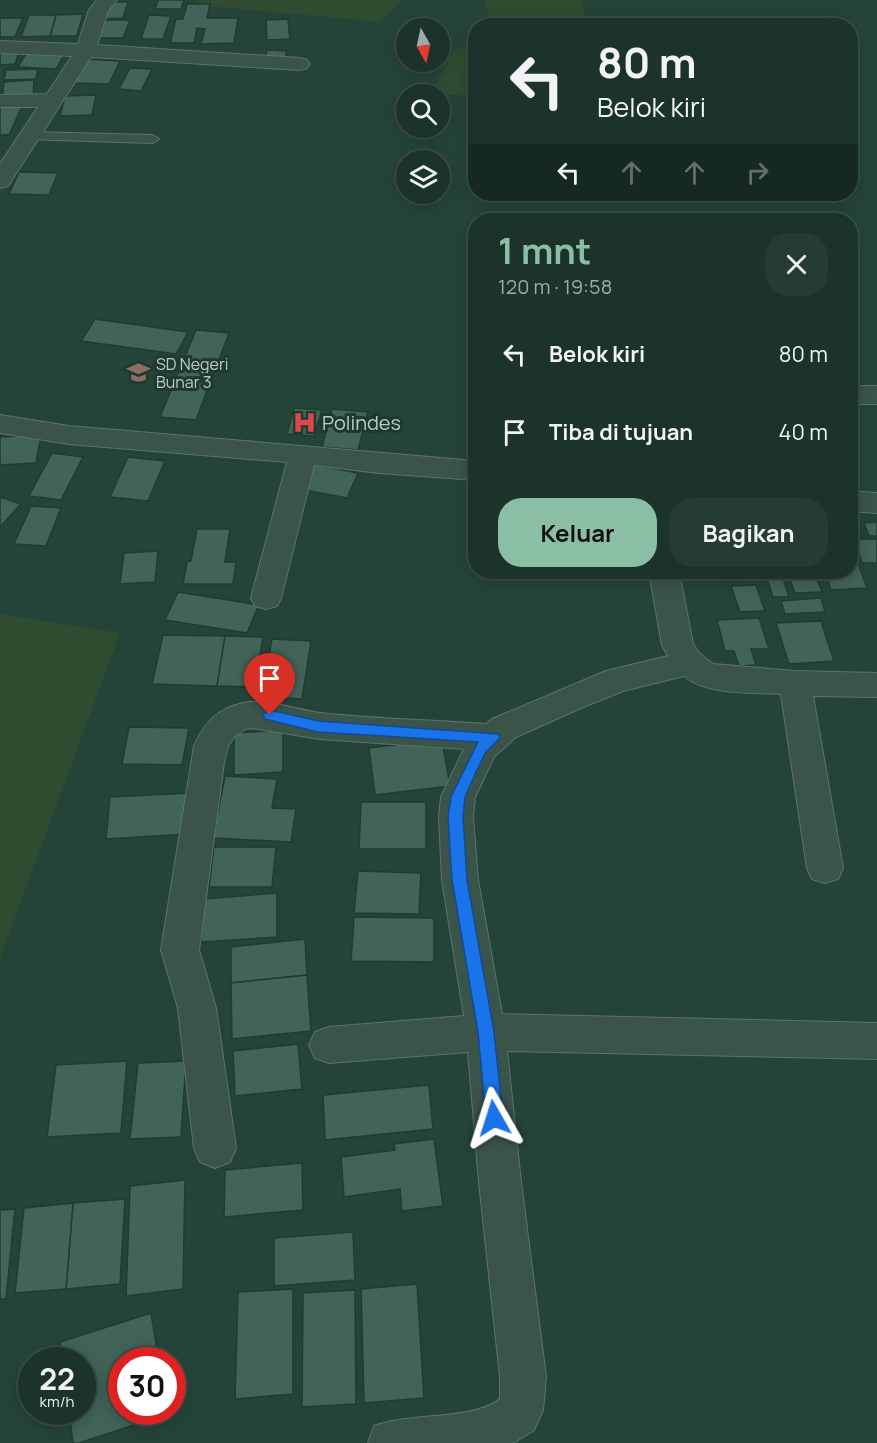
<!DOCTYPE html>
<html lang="id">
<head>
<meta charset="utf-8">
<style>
  body { margin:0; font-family:Manrope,sans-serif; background:#253b33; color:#f1f3f6; height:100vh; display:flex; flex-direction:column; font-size:22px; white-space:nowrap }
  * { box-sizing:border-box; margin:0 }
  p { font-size:20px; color:#a0aaa9 }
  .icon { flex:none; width:33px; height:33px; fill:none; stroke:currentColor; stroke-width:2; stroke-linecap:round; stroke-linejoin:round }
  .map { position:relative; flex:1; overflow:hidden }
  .side { position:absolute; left:468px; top:213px; width:390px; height:366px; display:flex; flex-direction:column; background:#1c332b; border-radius:24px; box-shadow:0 3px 15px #0003,0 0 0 2px #3a4e47 }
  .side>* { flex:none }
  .top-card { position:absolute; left:468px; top:18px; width:390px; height:183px; border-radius:24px; box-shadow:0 3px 15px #0003,0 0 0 2px #3a4e47; background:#1c332b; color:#f1f3f6; overflow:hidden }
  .needle { width:39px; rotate:171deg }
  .buttons { position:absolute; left:396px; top:18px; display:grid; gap:12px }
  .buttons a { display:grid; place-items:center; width:54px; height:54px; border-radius:50%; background:#1c332b; box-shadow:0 3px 15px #0003,0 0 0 2px #3a4e47; font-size:30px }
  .speed { position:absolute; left:18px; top:1347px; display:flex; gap:12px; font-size:30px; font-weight:700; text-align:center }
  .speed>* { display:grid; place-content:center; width:78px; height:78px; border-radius:50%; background:#1c332b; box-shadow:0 3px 15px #0003,0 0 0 2px #3a4e47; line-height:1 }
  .speed small { font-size:15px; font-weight:400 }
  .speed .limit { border:9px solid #d22; background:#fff; color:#111 }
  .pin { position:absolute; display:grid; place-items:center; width:51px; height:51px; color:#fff; margin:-62px -26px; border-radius:50% 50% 50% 0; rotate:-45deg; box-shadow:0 0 6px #0007 }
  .pin .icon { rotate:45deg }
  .me { position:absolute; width:66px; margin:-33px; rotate:354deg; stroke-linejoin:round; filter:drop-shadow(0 0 4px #0008) }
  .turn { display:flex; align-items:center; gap:21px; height:126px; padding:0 30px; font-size:27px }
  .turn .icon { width:78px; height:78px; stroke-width:2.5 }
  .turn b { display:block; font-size:42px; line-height:51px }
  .lanes { display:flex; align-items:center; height:57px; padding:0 30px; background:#0003; justify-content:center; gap:30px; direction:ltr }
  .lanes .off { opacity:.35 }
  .round { display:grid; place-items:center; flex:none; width:63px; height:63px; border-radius:24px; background:#253b33 }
  .overview { display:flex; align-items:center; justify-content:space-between; height:102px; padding:0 30px }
  h1 { font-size:36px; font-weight:700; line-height:45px; color:#8abfa5 }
  .primary-button { display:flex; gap:12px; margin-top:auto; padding:12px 30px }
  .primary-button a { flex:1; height:69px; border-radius:24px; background:#8abfa5; color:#111; font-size:24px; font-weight:700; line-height:69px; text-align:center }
  .primary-button a+a { background:#253b33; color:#f1f3f6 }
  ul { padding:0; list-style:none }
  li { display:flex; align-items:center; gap:18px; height:78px; padding:0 30px }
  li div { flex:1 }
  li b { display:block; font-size:22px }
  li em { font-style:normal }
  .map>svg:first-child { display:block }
  .green { fill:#2f4c31 }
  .building { fill:#416358; stroke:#213b31; stroke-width:1.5 }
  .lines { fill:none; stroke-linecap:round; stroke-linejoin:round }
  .service-casing { stroke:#5b746b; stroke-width:2 }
  .minor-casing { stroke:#5b746b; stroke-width:2 }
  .service { fill:#3a544a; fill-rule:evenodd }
  .minor { fill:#3a544a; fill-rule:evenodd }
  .route { fill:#1a73e8; stroke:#114b97; stroke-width:1.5 }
  .labels { text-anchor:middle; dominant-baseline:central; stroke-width:6; stroke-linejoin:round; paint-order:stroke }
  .far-poi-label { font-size:16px; fill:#b7cdc6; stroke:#1f392f; text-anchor:start }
  .poi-label { font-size:20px; fill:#b7cdc6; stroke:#1f392f; text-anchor:start }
</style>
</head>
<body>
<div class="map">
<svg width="877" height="1443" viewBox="0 0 877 1443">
  <rect width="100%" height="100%" fill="#254439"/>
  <g class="green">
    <path d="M 195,0 L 402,0 L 380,22 L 207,6 Z"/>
    <path d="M 471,0 L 582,0 L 586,25 L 492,25 L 484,0 Z"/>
    <path d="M 475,43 L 475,96 L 431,94 L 453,51 Z"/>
    <path d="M 0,614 L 120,633 L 0,958 Z"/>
  </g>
  <g class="building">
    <path d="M 158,0 L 184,0 L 181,9 L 155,9 Z"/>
    <path d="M 106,2 L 128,2 L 123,18 L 101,19 Z"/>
    <path d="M 187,4 L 210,4 L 207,18 L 238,18 L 234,43 L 201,44 L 205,29 L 197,28 L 194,43 L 170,43 L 176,19 L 183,19 Z"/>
    <path d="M 83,14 L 77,36 L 50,36 L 56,15 Z"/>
    <path d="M 29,15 L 56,15 L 50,36 L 21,37 Z"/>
    <path d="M 149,15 L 171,16 L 163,39 L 141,39 Z"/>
    <path d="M 0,18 L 23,18 L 15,37 L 0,37 Z"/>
    <path d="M 288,19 L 290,39 L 267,40 L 266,20 Z"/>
    <path d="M 104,20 L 130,20 L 123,38 L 97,38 Z"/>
    <path d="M 0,50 L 20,50 L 15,64 L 0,65 Z"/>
    <path d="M 28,50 L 66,52 L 56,69 L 18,67 Z"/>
    <path d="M 267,50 L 287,51 L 284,62 L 264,61 Z"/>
    <path d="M 84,59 L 120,61 L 109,84 L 73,83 Z"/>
    <path d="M 130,68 L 152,69 L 141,91 L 119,89 Z"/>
    <path d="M 38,69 L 36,79 L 4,80 L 6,70 Z"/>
    <path d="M 34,80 L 33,97 L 2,100 L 4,82 Z"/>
    <path d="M 96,95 L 92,115 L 60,116 L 65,96 Z"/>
    <path d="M 0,102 L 24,102 L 9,135 L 0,135 Z"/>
    <path d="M 19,172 L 58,173 L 49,195 L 9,194 Z"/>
    <path d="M 95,319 L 188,332 L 176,354 L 81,341 Z"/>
    <path d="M 196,330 L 229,333 L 196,420 L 160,417 Z"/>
    <path d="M 294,408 L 322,410 L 314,436 L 287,434 Z"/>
    <path d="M 332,409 L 368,412 L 358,450 L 322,447 Z"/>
    <path d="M 41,435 L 36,463 L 0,465 L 0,437 Z"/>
    <path d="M 52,453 L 83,457 L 61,500 L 29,496 Z"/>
    <path d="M 128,457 L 165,461 L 148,501 L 110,497 Z"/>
    <path d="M 311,464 L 358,473 L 347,498 L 299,489 Z"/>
    <path d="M 0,497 L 21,504 L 0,527 Z"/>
    <path d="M 31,506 L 61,508 L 46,546 L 14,544 Z"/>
    <path d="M 850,518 L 853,518 L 861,536 L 850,537 Z"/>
    <path d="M 877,522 L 877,536 L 869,536 L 864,523 Z"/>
    <path d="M 197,529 L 230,529 L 225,562 L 236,562 L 233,584 L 183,584 L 187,562 L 191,561 Z"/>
    <path d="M 855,539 L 877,539 L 877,563 L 862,563 Z"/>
    <path d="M 850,541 L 867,588 L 831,590 L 825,572 L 850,572 Z"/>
    <path d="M 158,551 L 155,582 L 120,584 L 124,553 Z"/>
    <path d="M 722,572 L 756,572 L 758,579 L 725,582 Z"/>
    <path d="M 787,572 L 814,572 L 822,592 L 795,593 Z"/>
    <path d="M 782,575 L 789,597 L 773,597 L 766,576 Z"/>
    <path d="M 756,585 L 765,611 L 740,612 L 731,586 Z"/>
    <path d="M 178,592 L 259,605 L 247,633 L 165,620 Z"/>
    <path d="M 821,598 L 825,612 L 785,614 L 781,601 Z"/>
    <path d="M 759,618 L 769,649 L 751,649 L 756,665 L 739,666 L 734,651 L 725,651 L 717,620 Z"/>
    <path d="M 821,621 L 834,661 L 789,664 L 776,623 Z"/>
    <path d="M 163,635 L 225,636 L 217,686 L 152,684 Z"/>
    <path d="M 225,636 L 263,637 L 255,687 L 217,686 Z"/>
    <path d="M 272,639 L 311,641 L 302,699 L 261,697 Z"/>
    <path d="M 129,727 L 189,728 L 182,765 L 122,764 Z"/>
    <path d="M 283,730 L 283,772 L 234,775 L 234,733 Z"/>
    <path d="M 442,739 L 450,786 L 375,795 L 369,748 Z"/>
    <path d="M 225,776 L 277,779 L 272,808 L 296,809 L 291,842 L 213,838 Z"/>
    <path d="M 190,793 L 188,834 L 106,839 L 110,797 Z"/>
    <path d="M 361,802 L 426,802 L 426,849 L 359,849 Z"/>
    <path d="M 214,847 L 276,847 L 272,887 L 209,887 Z"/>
    <path d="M 358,871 L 421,873 L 419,914 L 354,913 Z"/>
    <path d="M 277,893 L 277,937 L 201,942 L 203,899 Z"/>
    <path d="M 354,917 L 434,918 L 434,962 L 351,961 Z"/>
    <path d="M 305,939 L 307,975 L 231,983 L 231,947 Z"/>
    <path d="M 307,975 L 311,1031 L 232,1039 L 231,983 Z"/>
    <path d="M 298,1044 L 302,1089 L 235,1096 L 233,1051 Z"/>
    <path d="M 127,1061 L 121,1133 L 47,1137 L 56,1065 Z"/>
    <path d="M 186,1061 L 181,1137 L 130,1139 L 138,1063 Z"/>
    <path d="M 429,1085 L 433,1129 L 325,1140 L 323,1095 Z"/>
    <path d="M 434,1139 L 443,1206 L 402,1211 L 400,1189 L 344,1197 L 341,1157 L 395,1150 L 394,1144 Z"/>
    <path d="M 302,1163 L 303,1210 L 224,1217 L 225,1170 Z"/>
    <path d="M 185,1180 L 183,1289 L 126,1296 L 130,1186 Z"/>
    <path d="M 125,1199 L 120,1284 L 66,1289 L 73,1203 Z"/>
    <path d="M 73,1203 L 66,1289 L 15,1293 L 24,1208 Z"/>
    <path d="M 15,1209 L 6,1299 L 0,1299 L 0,1210 Z"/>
    <path d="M 353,1232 L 355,1280 L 274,1286 L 274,1238 Z"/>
    <path d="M 417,1284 L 424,1398 L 364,1403 L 361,1289 Z"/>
    <path d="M 293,1289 L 293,1394 L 235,1399 L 238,1292 Z"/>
    <path d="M 355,1290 L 356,1404 L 302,1407 L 303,1293 Z"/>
    <path d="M 151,1313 L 158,1356 L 144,1360 L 122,1360 L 122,1412 L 135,1412 L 137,1424 L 79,1443 L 73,1443 L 69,1412 L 82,1412 L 82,1360 L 62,1360 L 60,1342 Z"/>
  </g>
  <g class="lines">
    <defs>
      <path id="service" d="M 29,132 L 153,135 L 159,139 L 153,143 L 24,139 L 23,136 Z"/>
      <g id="minor">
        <path d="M 97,0 L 117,0 L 108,11 L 97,45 L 300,58 L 307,60 L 310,64 L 307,68 L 300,70 L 91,57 L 8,186 L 0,188 L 0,164 L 38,107 L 0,107 L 0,95 L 47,94 L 72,56 L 0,53 L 0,41 L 78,44 L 89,10 Z"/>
        <rect x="850" y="386" width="27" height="18"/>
        <path d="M 0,415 L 69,426 L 476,461 L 476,480 L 379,473 L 314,465 L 281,598 L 277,606 L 266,609 L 255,606 L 251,598 L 287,462 L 69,444 L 0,433 Z"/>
        <path d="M 850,491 L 877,493 L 877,513 L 850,511 Z"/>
        <path d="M 649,572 L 679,572 L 693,644 L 700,654 L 713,664 L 795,671 L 877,673 L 877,697 L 813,696 L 843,868 L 838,879 L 825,883 L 812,879 L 807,868 L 781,694 C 750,692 709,696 684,676 L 623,691 L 581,708 L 516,737 L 494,757 L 475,797 L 473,817 L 478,880 L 502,1014 L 877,1023 L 877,1059 L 507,1051 L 521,1182 L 546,1377 L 543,1410 L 534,1430 L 513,1443 L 368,1443 L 374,1426 C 410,1412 472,1421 500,1399 L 500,1377 L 479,1182 L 468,1052 L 329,1063 L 315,1058 L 309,1045 L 315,1032 L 329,1027 L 464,1016 L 442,880 L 439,817 L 441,797 L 464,749 L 320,739 L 253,728 L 245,729 L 234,737 L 228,746 L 224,762 L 199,950 L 216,1008 L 236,1148 L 230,1162 L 215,1168 L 200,1162 L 194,1148 L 178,1008 L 161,950 L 194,746 C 204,723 217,709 243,703 C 269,698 295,710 320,713 C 375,719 431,720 486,724 L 492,719 L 606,671 L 668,656 L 662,645 Z"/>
      </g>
    </defs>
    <use href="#service" class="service-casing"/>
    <use href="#minor" class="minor-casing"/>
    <use href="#service" class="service"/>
    <use href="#minor" class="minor"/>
  </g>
  <path class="route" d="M 270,710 L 318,721 L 498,734 L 500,738 L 486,752 L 476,772 L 465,797 L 463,817 L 467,880 L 494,1032 L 503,1118 L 500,1124 L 494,1126 L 488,1124 L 486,1118 L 478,1032 L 452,880 L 448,817 L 451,797 L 478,742 L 318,732 L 265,719 L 263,715 Z"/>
  <defs>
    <symbol id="school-bare" viewBox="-9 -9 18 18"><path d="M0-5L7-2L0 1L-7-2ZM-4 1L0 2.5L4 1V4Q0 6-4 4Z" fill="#8d6e63" stroke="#1f392f" stroke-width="2.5" paint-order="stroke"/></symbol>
    <symbol id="hospital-bare" viewBox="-9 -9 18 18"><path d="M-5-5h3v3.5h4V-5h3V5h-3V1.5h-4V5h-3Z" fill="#e0444e" stroke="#1f392f" stroke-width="2.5" paint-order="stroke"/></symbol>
  </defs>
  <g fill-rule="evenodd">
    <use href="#school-bare" x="122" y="356" width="33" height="33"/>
    <use href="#hospital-bare" x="288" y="406" width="33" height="33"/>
  </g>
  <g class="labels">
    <g class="far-poi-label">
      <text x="156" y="364">SD Negeri<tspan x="156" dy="18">Bunar 3</tspan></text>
    </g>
    <g class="poi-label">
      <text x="322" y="422">Polindes</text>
    </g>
  </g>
</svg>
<div class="buttons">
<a><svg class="needle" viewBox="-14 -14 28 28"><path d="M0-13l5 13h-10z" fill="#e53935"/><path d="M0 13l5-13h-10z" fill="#a0aaa9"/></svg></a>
<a><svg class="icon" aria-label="search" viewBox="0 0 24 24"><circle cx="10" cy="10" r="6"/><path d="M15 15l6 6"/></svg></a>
<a><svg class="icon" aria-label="layers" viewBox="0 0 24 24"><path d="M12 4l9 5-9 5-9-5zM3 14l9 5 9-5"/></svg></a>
</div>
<div class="speed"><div>22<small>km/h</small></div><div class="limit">30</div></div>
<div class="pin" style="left:270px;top:715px;background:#d93025"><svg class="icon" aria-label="arrive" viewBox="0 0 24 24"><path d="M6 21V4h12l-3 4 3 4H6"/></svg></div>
<svg class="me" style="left:494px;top:1118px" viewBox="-20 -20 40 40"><path d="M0-17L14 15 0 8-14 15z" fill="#1a73e8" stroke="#fff" stroke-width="4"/></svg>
<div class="top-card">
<div class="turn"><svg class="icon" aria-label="left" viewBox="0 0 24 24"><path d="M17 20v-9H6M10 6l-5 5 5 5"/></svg><div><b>80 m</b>Belok kiri</div></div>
<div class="lanes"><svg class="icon" aria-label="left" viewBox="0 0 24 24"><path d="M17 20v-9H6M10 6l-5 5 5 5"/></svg><svg class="icon off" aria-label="ahead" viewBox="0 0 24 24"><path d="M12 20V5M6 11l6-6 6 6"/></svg><svg class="icon off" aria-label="ahead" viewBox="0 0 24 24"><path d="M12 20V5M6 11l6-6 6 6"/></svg><svg class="icon off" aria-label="right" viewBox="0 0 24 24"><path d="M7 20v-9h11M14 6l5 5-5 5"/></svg></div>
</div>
<section class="side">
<div class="overview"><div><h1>1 mnt</h1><p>120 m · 19:58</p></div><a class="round"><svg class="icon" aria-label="close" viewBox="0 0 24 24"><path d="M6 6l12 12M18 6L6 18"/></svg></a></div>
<ul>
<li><svg class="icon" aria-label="left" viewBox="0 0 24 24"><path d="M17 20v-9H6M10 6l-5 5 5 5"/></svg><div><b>Belok kiri</b></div><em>80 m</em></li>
<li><svg class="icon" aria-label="arrive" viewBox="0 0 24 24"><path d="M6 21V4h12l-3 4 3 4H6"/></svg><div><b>Tiba di tujuan</b></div><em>40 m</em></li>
</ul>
<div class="primary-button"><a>Keluar</a><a>Bagikan</a></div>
</section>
</div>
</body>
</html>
